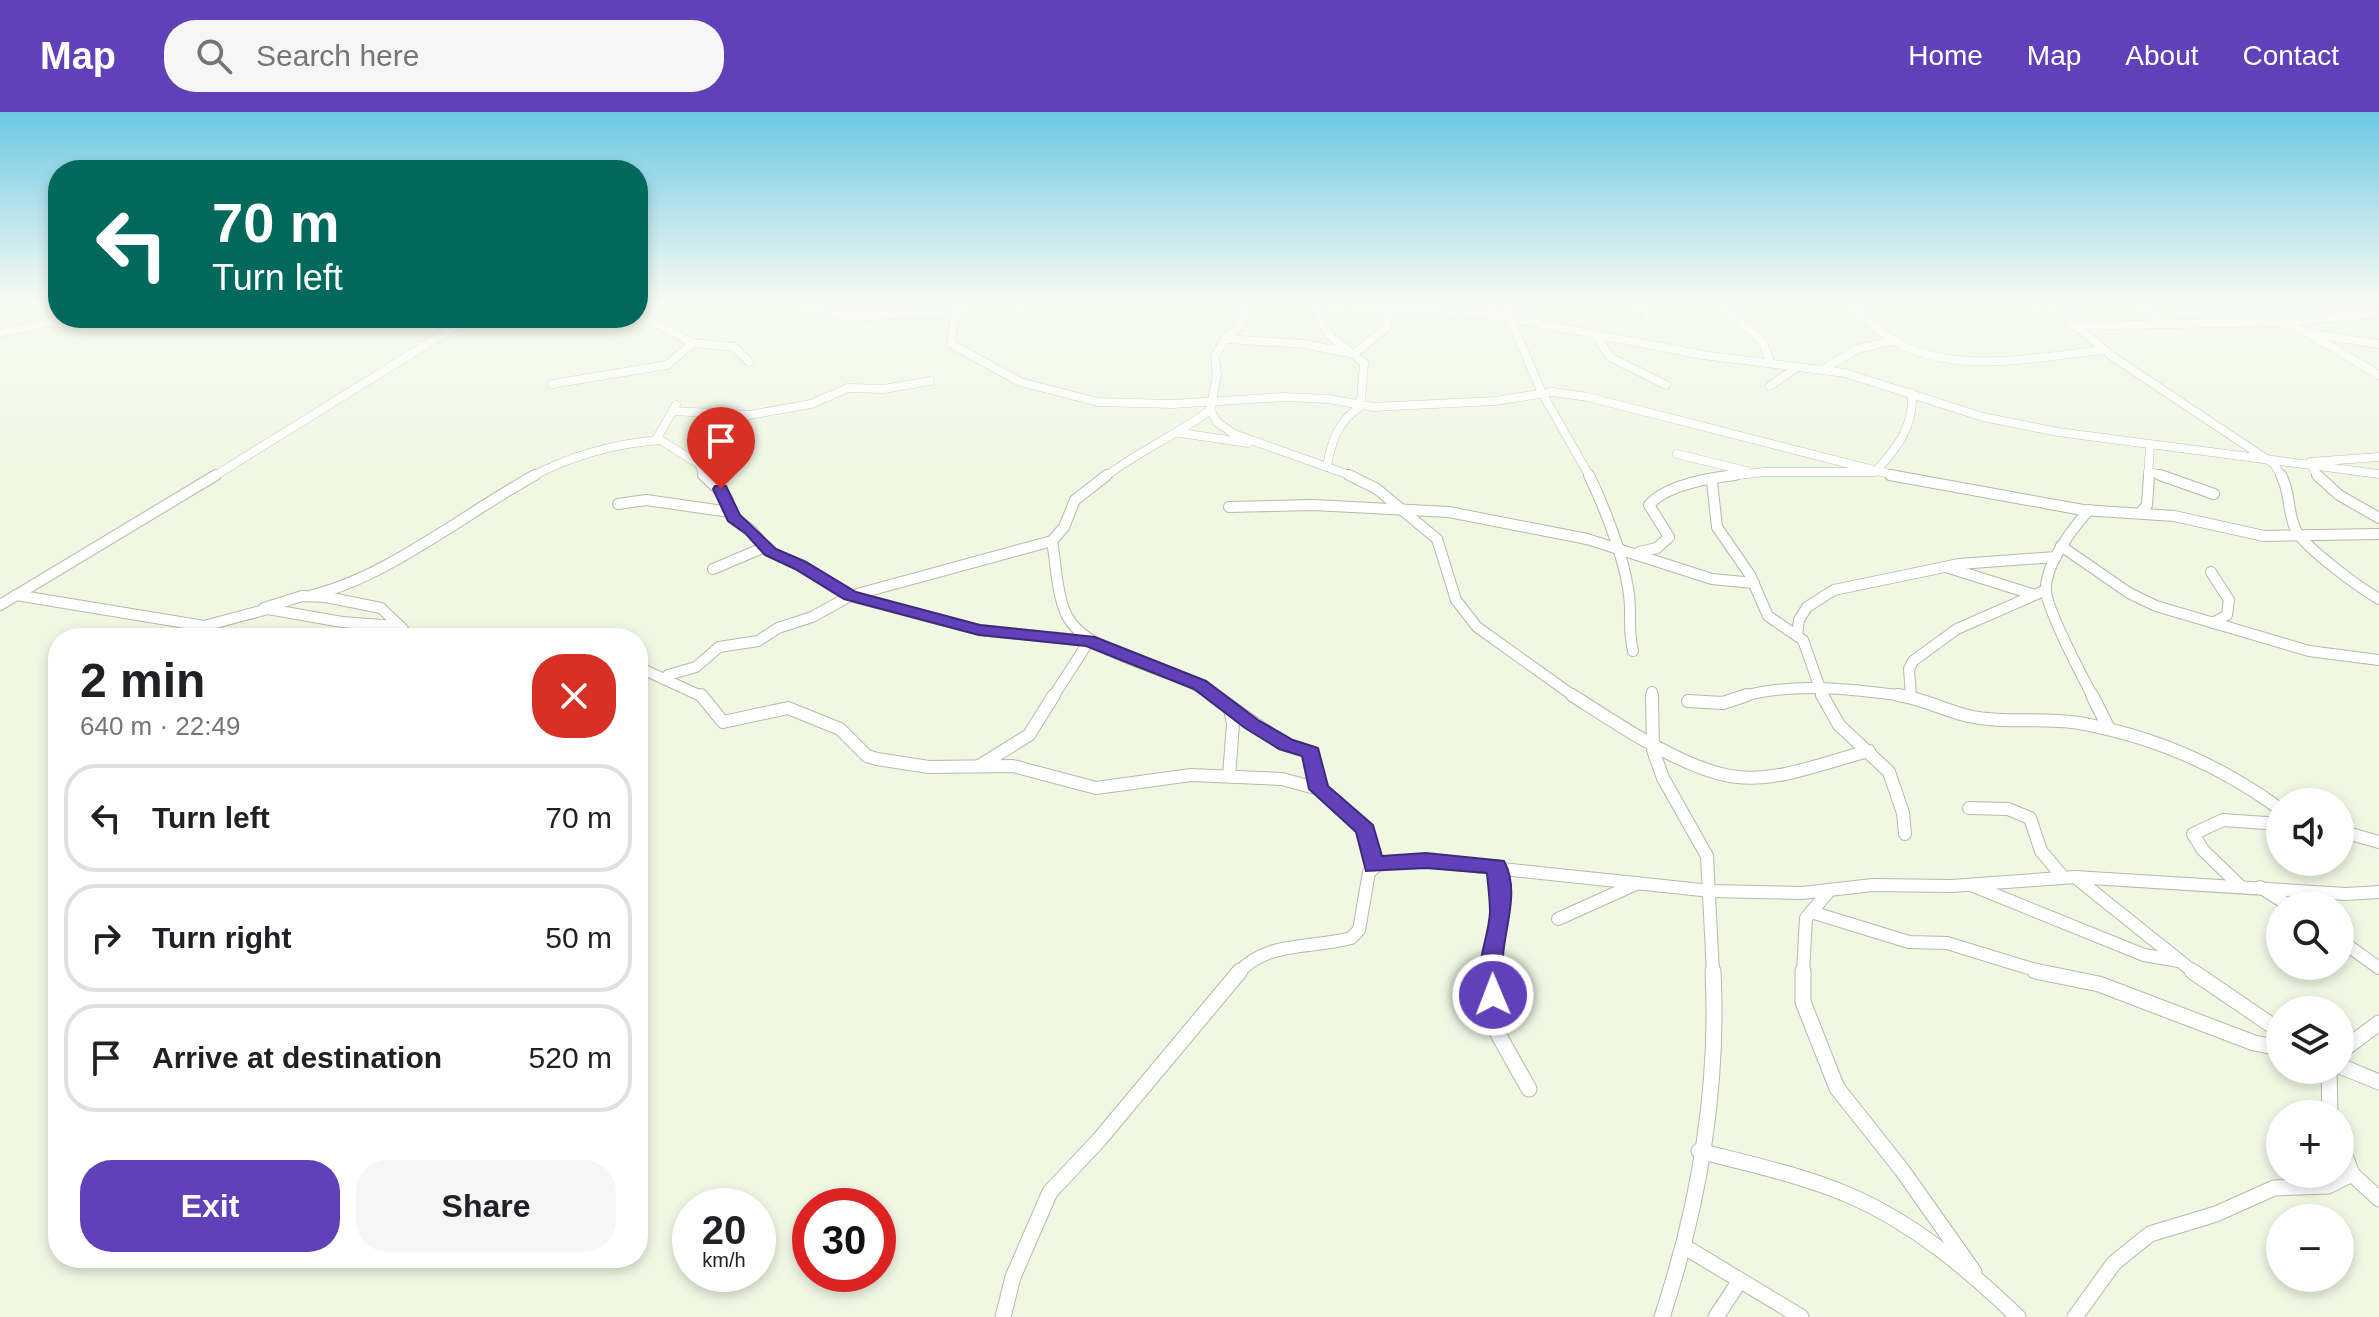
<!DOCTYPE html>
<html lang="en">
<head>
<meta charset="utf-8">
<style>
  body { margin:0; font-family:Arial,sans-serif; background:#f6f6f6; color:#202124; height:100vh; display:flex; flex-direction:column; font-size:30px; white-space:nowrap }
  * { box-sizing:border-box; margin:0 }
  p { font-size:26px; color:#757577 }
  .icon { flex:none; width:44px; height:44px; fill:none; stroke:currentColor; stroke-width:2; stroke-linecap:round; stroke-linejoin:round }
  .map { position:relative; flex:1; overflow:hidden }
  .details { position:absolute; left:48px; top:516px; width:600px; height:640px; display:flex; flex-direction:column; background:#fff; border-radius:32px; box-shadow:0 4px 12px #0003 }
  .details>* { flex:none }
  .top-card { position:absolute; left:48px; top:48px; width:600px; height:168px; border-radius:32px; box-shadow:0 4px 12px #0003; background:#00695c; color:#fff; overflow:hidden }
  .tools { position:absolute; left:2266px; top:676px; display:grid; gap:16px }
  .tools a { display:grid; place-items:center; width:88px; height:88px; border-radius:50%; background:#fff; box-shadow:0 4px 12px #0003; font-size:40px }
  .speed { position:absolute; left:672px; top:1076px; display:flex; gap:16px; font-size:40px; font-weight:700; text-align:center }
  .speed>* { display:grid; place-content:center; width:104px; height:104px; border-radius:50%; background:#fff; box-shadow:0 4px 12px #0003; line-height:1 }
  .speed small { font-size:20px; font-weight:400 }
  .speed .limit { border:12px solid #d22; background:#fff; color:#111 }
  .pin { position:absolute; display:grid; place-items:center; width:68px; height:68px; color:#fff; margin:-82px -34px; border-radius:50% 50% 50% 0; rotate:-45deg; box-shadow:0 0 8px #0007 }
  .pin .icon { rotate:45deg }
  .me { position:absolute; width:88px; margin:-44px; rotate:359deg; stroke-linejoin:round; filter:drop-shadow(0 0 6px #0008) }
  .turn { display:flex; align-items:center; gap:28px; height:168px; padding:0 32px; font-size:36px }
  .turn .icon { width:104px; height:104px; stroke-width:2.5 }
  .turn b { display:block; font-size:56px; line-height:68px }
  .round { display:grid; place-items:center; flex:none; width:84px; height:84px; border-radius:32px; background:#f6f6f6 }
  .summary { display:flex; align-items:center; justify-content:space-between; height:136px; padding:0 32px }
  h1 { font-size:48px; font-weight:700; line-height:60px }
  .button { display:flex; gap:16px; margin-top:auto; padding:16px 32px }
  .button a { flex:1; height:92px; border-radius:32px; background:#6141ba; color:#fff; font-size:32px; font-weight:700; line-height:92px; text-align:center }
  .button a+a { background:#f6f6f6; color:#202124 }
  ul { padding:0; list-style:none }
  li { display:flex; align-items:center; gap:24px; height:108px; margin:0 16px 12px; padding:0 16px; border:4px solid #e0e0e0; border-radius:32px }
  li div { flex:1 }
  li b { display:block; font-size:30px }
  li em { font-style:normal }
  header { display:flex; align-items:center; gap:48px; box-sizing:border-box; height:112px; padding:0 40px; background:#6141ba; color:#fff }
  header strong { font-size:38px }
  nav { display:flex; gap:44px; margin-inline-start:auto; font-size:28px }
  .search { width:560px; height:72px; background:#f6f6f6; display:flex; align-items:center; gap:20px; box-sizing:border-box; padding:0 28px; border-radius:32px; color:#757577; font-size:30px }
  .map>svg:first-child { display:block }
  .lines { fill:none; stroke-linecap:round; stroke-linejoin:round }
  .street-far3-casing { stroke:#b4bba8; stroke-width:9 }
  .street-far2-casing { stroke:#b4bba8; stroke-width:12 }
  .street-far1-casing { stroke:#b4bba8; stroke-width:14 }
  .street-casing { stroke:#b4bba8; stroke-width:17 }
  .street-far3 { stroke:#fff; stroke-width:8 }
  .street-far2 { stroke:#fff; stroke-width:10 }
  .street-far1 { stroke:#fff; stroke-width:12 }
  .street { stroke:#fff; stroke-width:15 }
  .route { fill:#6141ba; stroke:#3f2a79; stroke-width:2 }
</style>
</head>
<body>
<header>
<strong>Map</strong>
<div class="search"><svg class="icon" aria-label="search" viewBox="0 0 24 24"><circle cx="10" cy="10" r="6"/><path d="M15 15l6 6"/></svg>Search here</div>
<nav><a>Home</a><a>Map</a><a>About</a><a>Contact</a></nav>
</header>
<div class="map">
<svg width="2379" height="1205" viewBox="0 0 2379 1205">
  <rect width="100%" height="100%" fill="#f0f7e3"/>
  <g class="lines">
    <defs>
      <g id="street-far3">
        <path d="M 716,188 L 798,193 L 844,205 L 951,201 L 964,198 L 973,188"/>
        <path d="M 1235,188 L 1500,204 L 1703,243 L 1845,261 L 1983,305 L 2058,320 L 2379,362"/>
        <path d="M 1479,188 L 1497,202"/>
        <path d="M 1502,188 L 1542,281 L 1590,365"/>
        <path d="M 1622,188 L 1651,200 L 1646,210"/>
        <path d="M 1716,188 L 1763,230 L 1770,250"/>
        <path d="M 1847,188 C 1861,201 1873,215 1889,226 C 1951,265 2036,245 2104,238"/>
        <path d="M 2045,188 L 2113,245 L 2274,352 L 2282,365"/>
        <path d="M 2131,188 L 2165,210"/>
        <path d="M 1314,196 L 1329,223 L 1364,251 L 1361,288 L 1356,293"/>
        <path d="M 951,201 L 954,210 L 951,232 L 1020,270 L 1098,290 L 1172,292 L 1284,285 L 1329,287 L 1373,295 L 1495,289 L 1552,280 L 1588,285 L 1901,365"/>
        <path d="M 638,202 L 693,231 L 734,235 L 749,250"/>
        <path d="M 645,205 L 675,188"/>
        <path d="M 2282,210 L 2379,202"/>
        <path d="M 2073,214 L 2282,210 L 2307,221 L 2379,232"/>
        <path d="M 0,221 L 70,206"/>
        <path d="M 2308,221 L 2379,263"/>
        <path d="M 1605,225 L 1598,227 L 1610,245 L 1666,273"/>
        <path d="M 1226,227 L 1304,232 L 1354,242 L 1386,216 L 1389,195"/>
        <path d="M 1824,257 L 1857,237 L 1896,228"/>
        <path d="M 552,272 L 667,253 L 693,231"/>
        <path d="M 1770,274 L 1797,255"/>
        <path d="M 676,293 L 657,326 L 699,352 L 705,365"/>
        <path d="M 1210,298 L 1217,310 L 1234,322 L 1355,365"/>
        <path d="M 673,299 L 749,303 L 811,292 L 848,276 L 884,277 L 930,269"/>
        <path d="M 1180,321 L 1248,331"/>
        <path d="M 1677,342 L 1746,359"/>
        <path d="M 1327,355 C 1331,330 1338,309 1360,295"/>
        <path d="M 2148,359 L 2165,365"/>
        <path d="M 213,365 L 469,206"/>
        <path d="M 531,365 C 572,343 613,332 659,328"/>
        <path d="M 1105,365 C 1138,339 1176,324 1210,298 L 1217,263 L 1215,244 L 1225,227 L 1241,213 L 1247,188"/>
        <path d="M 1722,365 L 1764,360 L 1875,360 C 1897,336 1914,315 1912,281"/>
        <path d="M 2148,365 L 2150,334"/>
        <path d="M 2318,365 L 2310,350 L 2379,345"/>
      </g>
      <g id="street-far2">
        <path d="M 703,363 L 727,386 L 733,405 L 751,418 L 770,440 L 801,453 L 850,484 L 979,518 L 1089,529"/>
        <path d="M 1107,363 L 1075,388 L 1064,415 L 1052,429 C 1056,451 1056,476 1064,497 C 1080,545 1177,555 1216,585"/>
        <path d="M 1349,363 L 1377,377 L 1437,427 L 1456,488 L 1477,515 L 1575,585"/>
        <path d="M 1589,363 C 1606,399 1629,456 1630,496 C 1630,513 1629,521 1633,539"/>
        <path d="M 1890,363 L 2083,398 L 2174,404 L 2264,424 L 2379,422"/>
        <path d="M 2160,363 L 2214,382"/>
        <path d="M 2281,363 C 2291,381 2287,401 2296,418 C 2305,436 2360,476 2379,487"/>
        <path d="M 2317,363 L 2339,383 L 2379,406"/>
        <path d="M 1712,370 L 1717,415 L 1750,463 L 1768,504 L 1803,528 L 1823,585"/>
        <path d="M 618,392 L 646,388 L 730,400"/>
        <path d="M 1229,395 L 1313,393 L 1449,400 L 1587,427 L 1712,467 L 1754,471"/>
        <path d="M 2089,398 C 2073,416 2045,452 2046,478 C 2046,496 2083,566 2093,585"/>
        <path d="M 2140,401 L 2147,393 L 2149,363"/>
        <path d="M 2061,434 L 2129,481 L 2156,494 L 2309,539 L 2379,548"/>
        <path d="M 1639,440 L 1657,436 L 1669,425 L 1649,393 C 1666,373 1709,366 1735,363"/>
        <path d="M 1949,456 L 2032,482"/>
        <path d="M 713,457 L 765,435"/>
        <path d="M 2211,460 L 2229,488 L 2227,503 L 2213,511"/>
        <path d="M 16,483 L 204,514 L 268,497 L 342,510 L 395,514 L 409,526"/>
        <path d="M 312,483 C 386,466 467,400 535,363"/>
        <path d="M 0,493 L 216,363"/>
        <path d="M 264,496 L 302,484 L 326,485 L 381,496 L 403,517"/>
        <path d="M 1797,523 L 1799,508 L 1807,495 L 1834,478 L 1959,452 L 2056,445"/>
        <path d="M 638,555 L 703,585"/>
        <path d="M 668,563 L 696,555 L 719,535 L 758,529 L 778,516 L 812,505 L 850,484 L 1052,429"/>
        <path d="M 1652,580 L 1652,585"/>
        <path d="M 1911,584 L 1909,557 L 1913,549 L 1957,517 L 2046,478"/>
        <path d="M 1053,585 L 1089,529"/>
        <path d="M 1741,585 C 1794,569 1859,578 1913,585"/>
      </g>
      <g id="street-far1">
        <path d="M 701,583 L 723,610 L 788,596 L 840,617 L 867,644 L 877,647 L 929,655 L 1013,654 L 1096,676 L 1191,663 L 1282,667 L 1319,677"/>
        <path d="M 1214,583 L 1286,633 L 1311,640 L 1319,677 L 1362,717 L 1374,754"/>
        <path d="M 1572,583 C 1616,611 1685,659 1737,665 C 1780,670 1828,649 1869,639"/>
        <path d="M 1652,583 L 1653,638 L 1663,666 L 1707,744 L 1713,861"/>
        <path d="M 1822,583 L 1839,613 L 1889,660 L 1903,701 L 1905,722"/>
        <path d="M 1898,583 C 1924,587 1944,598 1968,604 C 2004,612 2043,605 2079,611 C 2152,624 2220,653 2280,697"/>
        <path d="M 2092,583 L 2109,617"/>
        <path d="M 1688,589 L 1723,591 L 1747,583"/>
        <path d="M 979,654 L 1029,623 L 1054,583"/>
        <path d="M 1229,664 L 1233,612 L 1230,597"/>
        <path d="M 1969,696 L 2008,697 L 2030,706 L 2041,739 L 2063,765"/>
        <path d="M 2340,719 L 2379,730"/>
        <path d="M 2075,765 L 2195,861"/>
        <path d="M 1971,773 L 2144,843 L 2179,849"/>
        <path d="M 2239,773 L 2203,738 L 2193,722 L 2223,708 L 2280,712"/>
        <path d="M 2260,775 L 2290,794"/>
        <path d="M 1811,800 L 1909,830 L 1947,831 L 2045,861"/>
        <path d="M 1558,807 L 1638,771"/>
        <path d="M 2340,828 L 2379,856"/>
        <path d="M 1238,861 C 1268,828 1311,837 1351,826 L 1359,818 L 1369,760 L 1380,751 L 1426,749 L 1711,779 L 1802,781 L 1873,773 L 1951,774 L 2075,765 L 2346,782 L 2379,780"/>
        <path d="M 1492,861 L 1491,845 L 1501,802 L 1497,754"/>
        <path d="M 1803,861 L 1806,806 L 1830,778"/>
      </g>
      <g id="street">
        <path d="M 1492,859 L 1498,922 L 1529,977"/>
        <path d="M 1803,859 L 1803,890 L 1837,976 L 1902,1058 L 1974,1160"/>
        <path d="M 2035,859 L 2099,872 L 2254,931 L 2280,936"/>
        <path d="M 2192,859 L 2280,919"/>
        <path d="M 2340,940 L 2379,911"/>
        <path d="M 2340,954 L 2379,970"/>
        <path d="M 2329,958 L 2330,1002"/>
        <path d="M 2340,1031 L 2352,1062 L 2379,1087"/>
        <path d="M 1699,1039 C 1750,1052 1802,1063 1851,1084 C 1915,1112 1968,1157 2018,1205"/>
        <path d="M 1685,1135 L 1801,1205"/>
        <path d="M 1003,1205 L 1013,1165 L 1050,1080 L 1099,1028 L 1240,859"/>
        <path d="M 1662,1205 C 1699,1093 1719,977 1713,859"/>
        <path d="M 1716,1205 L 1739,1170"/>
        <path d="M 2075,1205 L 2114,1151 L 2150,1122 L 2216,1102 L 2274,1076 L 2328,1074 L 2352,1062"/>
      </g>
    </defs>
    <use href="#street-far3" class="street-far3-casing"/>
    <use href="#street-far2" class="street-far2-casing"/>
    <use href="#street-far1" class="street-far1-casing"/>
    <use href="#street" class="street-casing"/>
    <use href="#street-far3" class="street-far3"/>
    <use href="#street-far2" class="street-far2"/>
    <use href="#street-far1" class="street-far1"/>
    <use href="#street" class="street"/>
  </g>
  <linearGradient id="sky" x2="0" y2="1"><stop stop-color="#6dc8e4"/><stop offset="0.53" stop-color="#f8fbf2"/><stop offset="1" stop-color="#f8fbf2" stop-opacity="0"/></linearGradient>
  <rect width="2379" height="357" fill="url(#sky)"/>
  <path class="route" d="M 715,374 L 726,374 L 740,403 L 776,437 L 806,450 L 856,480 L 980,513 L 1095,525 L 1206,569 L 1258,608 L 1293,628 L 1318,636 L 1328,674 L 1373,713 L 1382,744 L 1426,741 L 1504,749 C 1520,778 1505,814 1503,844 C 1501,859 1508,876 1501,889 L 1485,889 C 1470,861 1489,828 1490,800 C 1490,787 1488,774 1487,761 L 1426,756 L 1366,759 L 1356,720 L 1309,677 L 1302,644 L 1279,637 L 1245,616 L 1194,577 L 1086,534 L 979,523 L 844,487 L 795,457 L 765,443 L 746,422 L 728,409 L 713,377 Z"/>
</svg>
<div class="tools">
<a><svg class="icon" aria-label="sound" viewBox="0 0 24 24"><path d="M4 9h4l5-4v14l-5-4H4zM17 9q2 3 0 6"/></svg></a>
<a><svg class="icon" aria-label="search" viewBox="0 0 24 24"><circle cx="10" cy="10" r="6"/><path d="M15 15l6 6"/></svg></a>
<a><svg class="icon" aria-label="layers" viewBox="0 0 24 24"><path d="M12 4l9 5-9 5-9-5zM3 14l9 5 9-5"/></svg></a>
<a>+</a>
<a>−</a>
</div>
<div class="speed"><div>20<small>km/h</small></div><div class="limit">30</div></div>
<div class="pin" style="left:721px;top:377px;background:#d93025"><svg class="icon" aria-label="arrive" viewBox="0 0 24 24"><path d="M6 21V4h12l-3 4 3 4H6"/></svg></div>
<svg class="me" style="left:1493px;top:883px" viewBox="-20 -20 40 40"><circle r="17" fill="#6141ba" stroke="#fff" stroke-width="3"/><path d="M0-11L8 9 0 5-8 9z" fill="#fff"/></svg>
<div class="top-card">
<div class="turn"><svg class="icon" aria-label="left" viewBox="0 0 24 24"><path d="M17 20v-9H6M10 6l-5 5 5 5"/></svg><div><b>70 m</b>Turn left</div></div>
</div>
<section class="details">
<div class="summary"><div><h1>2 min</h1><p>640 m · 22:49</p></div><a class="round" style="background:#d93025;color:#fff"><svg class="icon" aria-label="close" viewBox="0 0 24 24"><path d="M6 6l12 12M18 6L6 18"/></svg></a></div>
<ul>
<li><svg class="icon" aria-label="left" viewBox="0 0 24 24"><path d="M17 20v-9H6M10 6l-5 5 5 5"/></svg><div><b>Turn left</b></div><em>70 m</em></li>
<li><svg class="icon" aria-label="right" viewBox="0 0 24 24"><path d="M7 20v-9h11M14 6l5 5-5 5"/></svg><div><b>Turn right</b></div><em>50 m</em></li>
<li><svg class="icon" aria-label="arrive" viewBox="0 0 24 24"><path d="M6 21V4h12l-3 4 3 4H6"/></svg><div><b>Arrive at destination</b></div><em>520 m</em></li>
</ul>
<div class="button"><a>Exit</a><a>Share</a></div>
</section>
</div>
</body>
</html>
